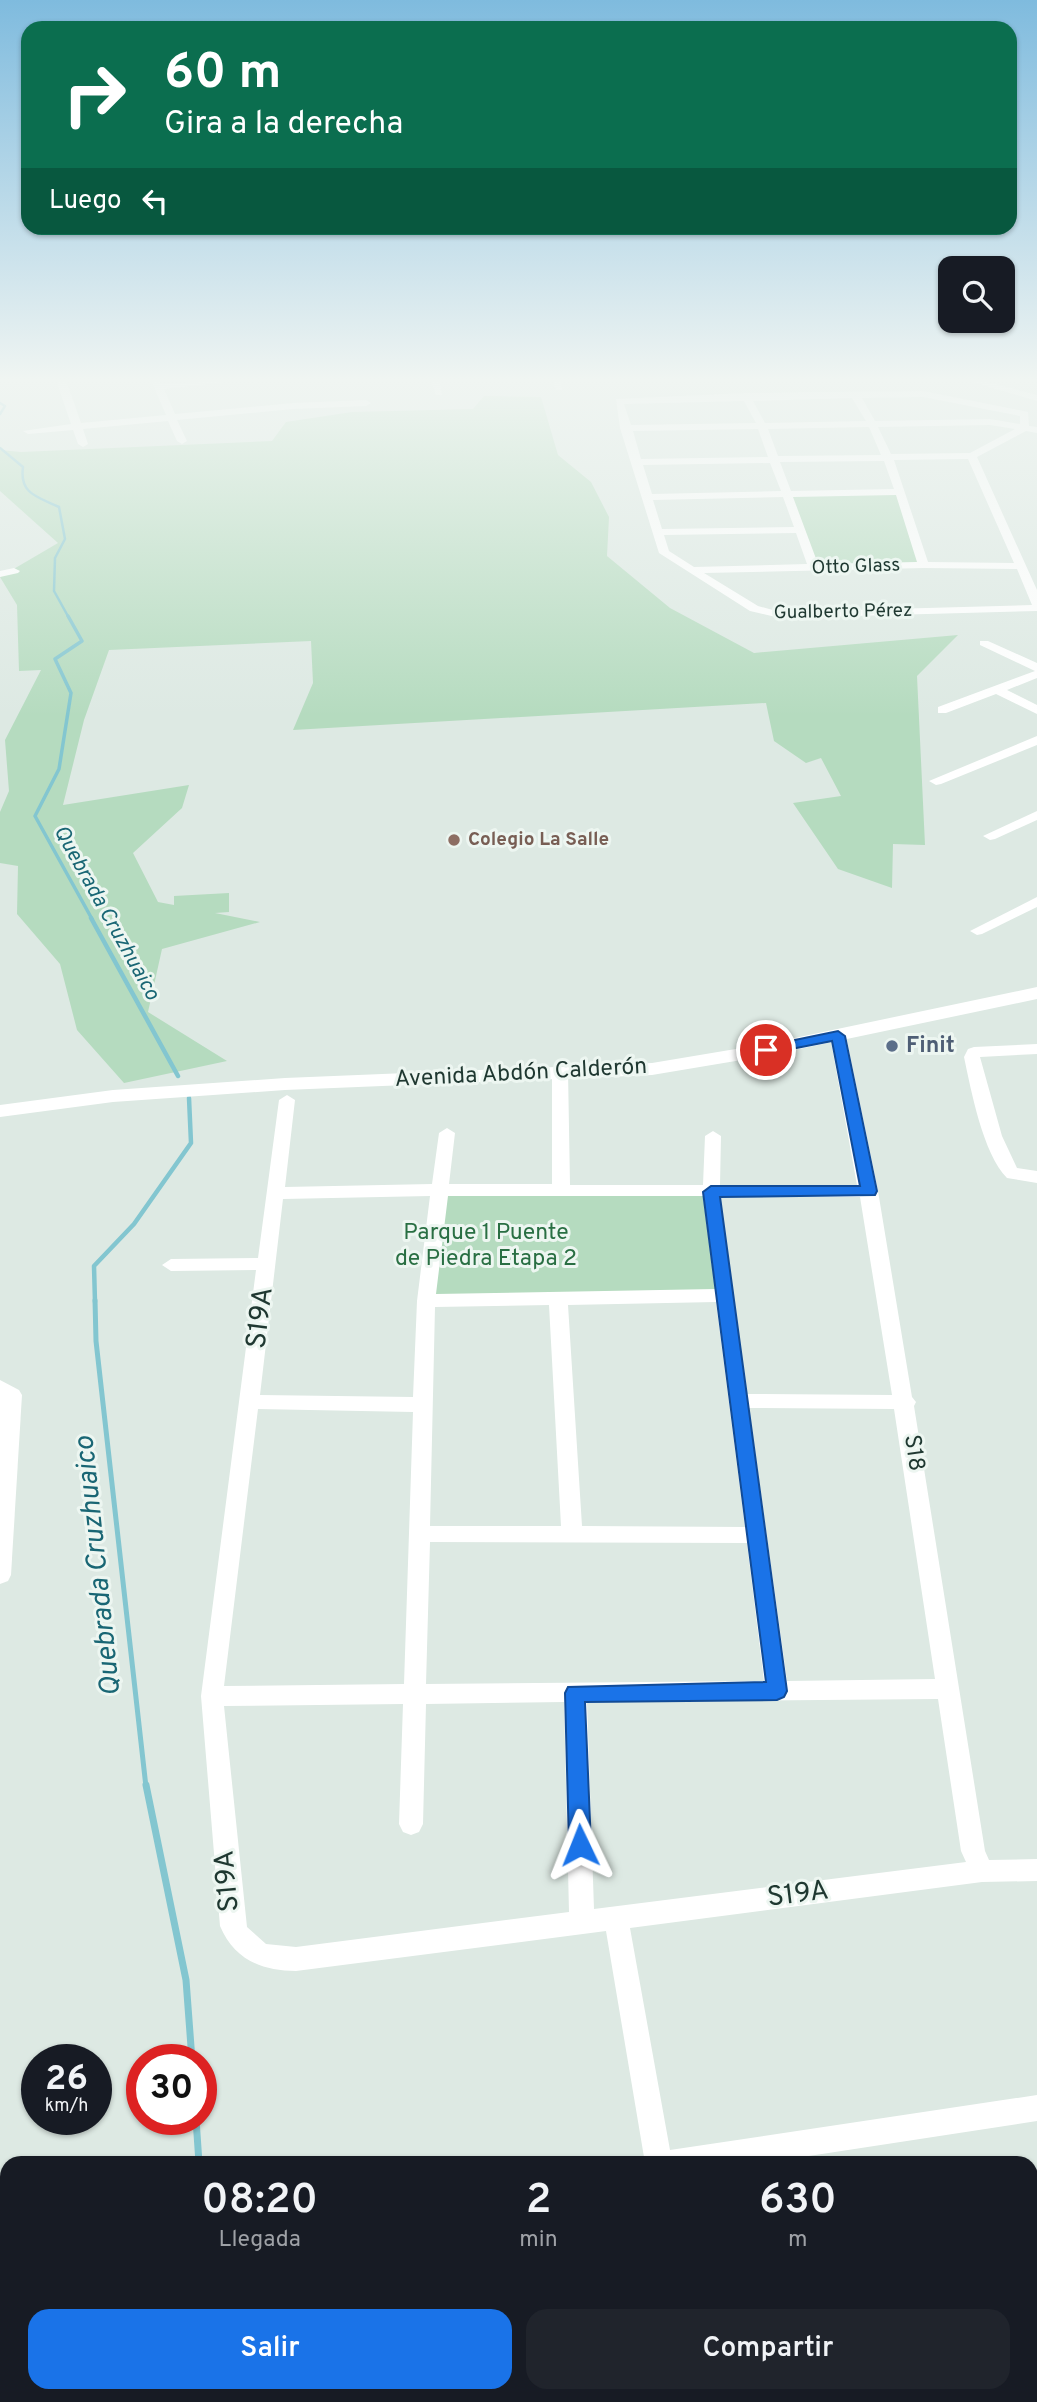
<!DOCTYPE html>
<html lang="es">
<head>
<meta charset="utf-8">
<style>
  body { margin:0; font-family:Overpass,sans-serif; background:#20242c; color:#f1f3f6; height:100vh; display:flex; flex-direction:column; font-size:26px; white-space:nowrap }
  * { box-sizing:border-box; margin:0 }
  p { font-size:23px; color:#9ea1a6 }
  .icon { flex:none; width:38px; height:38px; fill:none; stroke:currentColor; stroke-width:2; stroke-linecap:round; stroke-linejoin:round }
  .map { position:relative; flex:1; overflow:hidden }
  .panel { position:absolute; left:0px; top:2156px; width:1038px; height:247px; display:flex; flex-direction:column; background:#171b24; border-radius:21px 21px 0 0; box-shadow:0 2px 5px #0004 }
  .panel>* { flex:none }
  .guide { position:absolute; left:21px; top:21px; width:996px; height:214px; border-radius:21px; box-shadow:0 2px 5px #0004; background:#0b6e4f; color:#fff; overflow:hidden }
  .tools { position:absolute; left:938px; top:256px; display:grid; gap:14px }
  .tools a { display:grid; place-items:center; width:77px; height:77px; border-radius:14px; background:#171b24; box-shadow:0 2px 5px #0004; font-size:35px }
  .speed { position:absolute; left:21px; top:2044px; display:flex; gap:14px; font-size:35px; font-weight:700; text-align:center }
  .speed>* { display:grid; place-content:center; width:91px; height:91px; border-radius:50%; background:#171b24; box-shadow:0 2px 5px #0004; line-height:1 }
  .speed small { font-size:18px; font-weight:400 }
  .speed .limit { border:10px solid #d22; background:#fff; color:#111 }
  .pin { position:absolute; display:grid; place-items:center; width:60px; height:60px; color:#fff; margin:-30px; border:4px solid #fff; border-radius:50%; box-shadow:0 2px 7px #0007 }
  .me { position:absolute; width:77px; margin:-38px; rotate:358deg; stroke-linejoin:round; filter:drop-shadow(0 0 5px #0008) }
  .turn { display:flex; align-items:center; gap:24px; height:147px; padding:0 28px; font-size:32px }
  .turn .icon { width:91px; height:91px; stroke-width:2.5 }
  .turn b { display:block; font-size:49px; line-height:60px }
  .then { display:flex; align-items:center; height:66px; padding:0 28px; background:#0003; gap:14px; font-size:26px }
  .eta { display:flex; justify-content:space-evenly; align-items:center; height:119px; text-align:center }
  .eta b { font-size:42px; font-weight:600; line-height:49px }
  .button { display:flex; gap:14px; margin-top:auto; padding:14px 28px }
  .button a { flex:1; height:80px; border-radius:21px; background:#1a73e8; color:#fff; font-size:28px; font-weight:600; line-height:80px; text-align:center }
  .button a+a { background:#20242c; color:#f1f3f6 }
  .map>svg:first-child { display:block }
  .green { fill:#b5dbbf }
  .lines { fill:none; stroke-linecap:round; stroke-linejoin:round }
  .stream-far4 { stroke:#83c6d0; stroke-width:2.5 }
  .stream-far3 { stroke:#83c6d0; stroke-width:3.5 }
  .stream-far2 { stroke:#83c6d0; stroke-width:4.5 }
  .stream-far1 { stroke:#83c6d0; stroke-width:5 }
  .stream { stroke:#83c6d0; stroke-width:7 }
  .minor { fill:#fff; fill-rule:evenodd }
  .tertiary { fill:#fff; fill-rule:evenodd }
  .route { fill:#1a73e8; stroke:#114b97; stroke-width:2 }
  .education-dot { fill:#8d6e63; stroke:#edf6f1; stroke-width:2.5 }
  .service-dot { fill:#5c6f8a; stroke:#edf6f1; stroke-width:2.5 }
  .labels { text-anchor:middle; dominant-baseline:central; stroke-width:6; stroke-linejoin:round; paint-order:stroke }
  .far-street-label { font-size:19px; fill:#1f3831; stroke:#edf6f1 }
  .far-education-label { font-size:19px; font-weight:bold; fill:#785e54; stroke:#edf6f1; text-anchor:start }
  .far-water-label { font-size:21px; font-style:italic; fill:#196674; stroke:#edf6f1 }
  .service-label { font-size:23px; font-weight:bold; fill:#4e5e75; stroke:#edf6f1; text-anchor:start }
  .street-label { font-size:23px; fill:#1f3831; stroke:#edf6f1 }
  .park-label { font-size:23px; fill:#296f43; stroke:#edf6f1 }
  .near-street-label { font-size:28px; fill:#1f3831; stroke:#edf6f1 }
  .near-water-label { font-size:28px; font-style:italic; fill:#196674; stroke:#edf6f1 }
</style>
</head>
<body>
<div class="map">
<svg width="1037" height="2402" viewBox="0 0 1037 2402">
  <rect width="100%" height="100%" fill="#dde9e3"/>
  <g class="green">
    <path d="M 484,396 L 541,397 L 558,455 L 591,482 L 609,517 L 607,556 L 670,608 L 754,653 L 958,635 L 917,676 L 925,845 L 893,844 L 892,888 L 838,869 L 793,803 L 841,796 L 821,758 L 806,763 L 774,741 L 766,703 L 293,730 L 313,683 L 311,641 L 109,650 L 84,720 L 63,805 L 189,785 L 182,808 L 133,853 L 158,902 L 174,905 L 174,896 L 229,893 L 229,912 L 215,913 L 260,922 L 162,949 L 148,1012 L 227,1061 L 124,1083 L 77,1030 L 60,964 L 17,914 L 18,866 L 0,863 L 0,812 L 9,791 L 5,740 L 41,670 L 19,671 L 17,605 L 0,577 L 58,543 L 0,491 L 0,450 L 21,452 L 272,441 L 286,422 L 352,412 L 473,409 Z"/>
    <path d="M 899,492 L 924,565 L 818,567 L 785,493 Z"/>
    <path d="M 438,1190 L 711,1192 L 725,1295 L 426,1301 Z"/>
  </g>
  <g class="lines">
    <g class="stream-far4">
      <path d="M 0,403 L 5,406 L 0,414"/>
      <path d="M 0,448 L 23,467 C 19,494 38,497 59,507 L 65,539 L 55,558 L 54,591 L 69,618"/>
    </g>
    <path class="stream-far3" d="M 68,616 L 82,641 L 55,659 L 71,693 L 59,769 L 35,816 L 92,919"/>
    <g class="stream-far2">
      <path d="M 91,918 L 178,1076"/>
      <path d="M 95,1302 L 94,1266 L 134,1224 L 191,1143 L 189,1098"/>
    </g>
    <path class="stream-far1" d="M 95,1300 L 96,1341 L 146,1787"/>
    <g class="stream">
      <path d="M 146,1785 L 186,1980 L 192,2060"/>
      <path d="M 196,2119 L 199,2163"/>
      <path d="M 216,2396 L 216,2402"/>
    </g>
    <g class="minor">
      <path d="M 56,380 L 66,380 L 81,423 L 166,415 L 151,380 L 159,380 L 161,384 L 241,380 L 164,389 L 175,414 L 293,403 L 366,400 L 371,403 L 366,406 L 293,409 L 177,420 L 187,441 L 182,444 L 177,441 L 168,421 L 83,429 L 88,444 L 83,447 L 78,444 L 73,430 L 28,434 L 23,431 L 71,424 Z"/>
      <path d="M 431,380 L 439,380 L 442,395 L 436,395 Z"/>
      <path d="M 552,380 L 560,380 L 562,390 L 556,390 Z"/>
      <path d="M 966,380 L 980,380 L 1037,395 L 1037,401 Z"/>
      <path d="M 923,391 L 1028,412 L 1029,426 L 1037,427 L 1037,433 L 1026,431 L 977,457 L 1037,590 L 1037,611 L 780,618 L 750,611 L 659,553 L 620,428 L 616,399 L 746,393 ZM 923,397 L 1020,416 L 1020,424 L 990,419 L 875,421 L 862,398 ZM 852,398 L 866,421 L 765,423 L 753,401 ZM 744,401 L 756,423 L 631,425 L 624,404 ZM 990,425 L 1015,429 L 970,453 L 891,454 L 878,427 ZM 869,427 L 881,455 L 778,456 L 768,429 ZM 758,429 L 768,457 L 641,459 L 633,431 ZM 968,459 L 1014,563 L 928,562 L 894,460 ZM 884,461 L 894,489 L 791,491 L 780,462 ZM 770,463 L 781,491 L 652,494 L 643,465 ZM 896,495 L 917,562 L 818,564 L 793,497 ZM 783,497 L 794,527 L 662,529 L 653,500 ZM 796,533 L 807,564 L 694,567 L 669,551 L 664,535 ZM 924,568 L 1017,569 L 1032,605 L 780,612 L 758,606 L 704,573 Z"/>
      <path d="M 14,568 L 20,571 L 18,573 L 0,577 L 0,571 Z"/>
      <path d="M 980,641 L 988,641 L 1037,663 L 1037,678 L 1007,690 L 1037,705 L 1037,714 L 996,694 L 946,713 L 938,713 L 938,707 L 1035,671 L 980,645 Z"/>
      <path d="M 1037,736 L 1037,745 L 941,784 L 936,785 L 929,781 Z"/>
      <path d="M 1037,811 L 1037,820 L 995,839 L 990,840 L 983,836 Z"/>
      <path d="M 1037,897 L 1037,907 L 982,934 L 977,935 L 970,931 Z"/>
      <path d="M 838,1031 L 846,1036 L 878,1191 L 912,1397 L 916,1402 L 914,1406 L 985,1851 L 989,1860 L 1037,1859 L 1037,1881 L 982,1882 L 630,1928 L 670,2150 L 1037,2095 L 1037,2121 L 763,2163 L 645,2163 L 606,1931 L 296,1971 C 261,1971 234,1959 220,1926 L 201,1696 L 256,1270 L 171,1271 L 162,1265 L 171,1259 L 258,1258 L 279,1100 L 287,1095 L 295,1100 L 285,1187 L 432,1184 L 439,1133 L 447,1128 L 455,1133 L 449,1184 L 552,1184 L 552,1071 L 560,1066 L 568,1071 L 570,1185 L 703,1185 L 705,1136 L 713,1131 L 721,1136 L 720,1185 L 857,1185 L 830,1036 ZM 430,1196 L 417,1301 L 413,1397 L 260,1395 L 283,1199 ZM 448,1196 L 703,1196 L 715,1289 L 436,1294 ZM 720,1196 L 860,1197 L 892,1395 L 747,1394 ZM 716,1302 L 745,1527 L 582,1526 L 568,1305 ZM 549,1305 L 561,1526 L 430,1526 L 435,1307 ZM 749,1408 L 894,1409 L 935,1679 L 787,1681 ZM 258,1409 L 413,1412 L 404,1684 L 224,1686 ZM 430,1542 L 747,1543 L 764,1681 L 426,1684 ZM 938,1699 L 961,1851 L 966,1862 L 594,1909 L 587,1702 ZM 564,1702 L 569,1912 L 296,1947 L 266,1944 L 247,1927 L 224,1706 L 403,1704 L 399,1824 L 403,1832 L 411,1835 L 419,1832 L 423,1824 L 426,1704 Z"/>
      <path d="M 1037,1044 L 1037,1054 L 980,1057 L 1002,1136 L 1017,1168 L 1037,1171 L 1037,1183 L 1007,1178 C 983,1154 971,1090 964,1057 L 968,1049 L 974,1047 Z"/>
      <path d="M 0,1380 L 19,1390 L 22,1395 L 11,1575 L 8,1581 L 0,1584 Z"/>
      <path d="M 1037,2358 L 1037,2388 L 1031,2389 L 1031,2359 Z"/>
      <path d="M 686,2396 L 716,2396 L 717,2402 L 687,2402 Z"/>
      <path d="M 839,2396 L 906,2396 L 903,2402 L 836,2402 Z"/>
    </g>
    <path class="tertiary" d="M 1037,987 L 1037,999 L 766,1056 L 652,1075 L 285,1090 L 113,1102 L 0,1117 L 0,1105 L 113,1090 L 285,1078 L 652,1063 L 766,1044 Z"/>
  </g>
  <linearGradient id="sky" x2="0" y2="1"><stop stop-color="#7fbbde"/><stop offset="0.53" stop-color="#f0f5f2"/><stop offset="1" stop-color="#f0f5f2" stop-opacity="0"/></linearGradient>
  <rect width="1037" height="716" fill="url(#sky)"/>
  <path class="route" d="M 838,1031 L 845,1036 L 877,1191 L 875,1195 L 720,1197 L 787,1691 L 784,1697 L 777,1700 L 585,1702 L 591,1845 L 588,1853 L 580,1855 L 572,1853 L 569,1845 L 565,1693 L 568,1687 L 766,1682 L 703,1192 L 711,1186 L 860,1186 L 832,1041 L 766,1054 L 759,1050 L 766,1046 Z"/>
  <circle class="education-dot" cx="454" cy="840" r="7"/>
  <circle class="service-dot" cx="892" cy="1046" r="7"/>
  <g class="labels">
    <g class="far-street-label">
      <text transform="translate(856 567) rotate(-2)">Otto Glass</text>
      <text transform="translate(843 612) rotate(-1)">Gualberto Pérez</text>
    </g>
    <g class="far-education-label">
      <text x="468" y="840">Colegio La Salle</text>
    </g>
    <g class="far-water-label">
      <text transform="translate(106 913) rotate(61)">Quebrada Cruzhuaico</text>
    </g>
    <g class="service-label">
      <text x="906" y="1046">Finit</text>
    </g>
    <g class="street-label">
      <text transform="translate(521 1074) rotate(-3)">Avenida Abdón Calderón</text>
      <text transform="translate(913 1453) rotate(82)">S18</text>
    </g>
    <g class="park-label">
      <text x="486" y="1233">Parque 1 Puente<tspan x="486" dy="26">de Piedra Etapa 2</tspan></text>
    </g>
    <g class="near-street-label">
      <text transform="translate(261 1318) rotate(-83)">S19A</text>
      <text transform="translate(228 1881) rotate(-95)">S19A</text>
      <text transform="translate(798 1895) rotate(-7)">S19A</text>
    </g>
    <g class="near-water-label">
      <text transform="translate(99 1566) rotate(-96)">Quebrada Cruzhuaico</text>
    </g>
  </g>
</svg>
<div class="tools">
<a><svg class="icon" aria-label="search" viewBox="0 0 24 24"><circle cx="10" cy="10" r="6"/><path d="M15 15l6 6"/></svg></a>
</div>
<div class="speed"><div>26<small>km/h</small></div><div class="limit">30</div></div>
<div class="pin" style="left:766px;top:1050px;background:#d93025"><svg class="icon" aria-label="arrive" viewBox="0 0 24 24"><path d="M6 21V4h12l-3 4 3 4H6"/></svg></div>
<svg class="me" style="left:580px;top:1845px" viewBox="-20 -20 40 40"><path d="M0-17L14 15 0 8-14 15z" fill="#1a73e8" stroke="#fff" stroke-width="4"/></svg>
<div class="guide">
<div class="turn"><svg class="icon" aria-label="right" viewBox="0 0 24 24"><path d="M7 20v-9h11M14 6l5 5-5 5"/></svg><div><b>60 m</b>Gira a la derecha</div></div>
<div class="then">Luego<svg class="icon" aria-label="left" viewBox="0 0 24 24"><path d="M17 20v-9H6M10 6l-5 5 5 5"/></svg></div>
</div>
<section class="panel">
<div class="eta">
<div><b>08:20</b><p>Llegada</p></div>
<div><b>2</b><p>min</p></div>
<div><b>630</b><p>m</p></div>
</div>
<div class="button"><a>Salir</a><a>Compartir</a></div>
</section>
</div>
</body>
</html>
